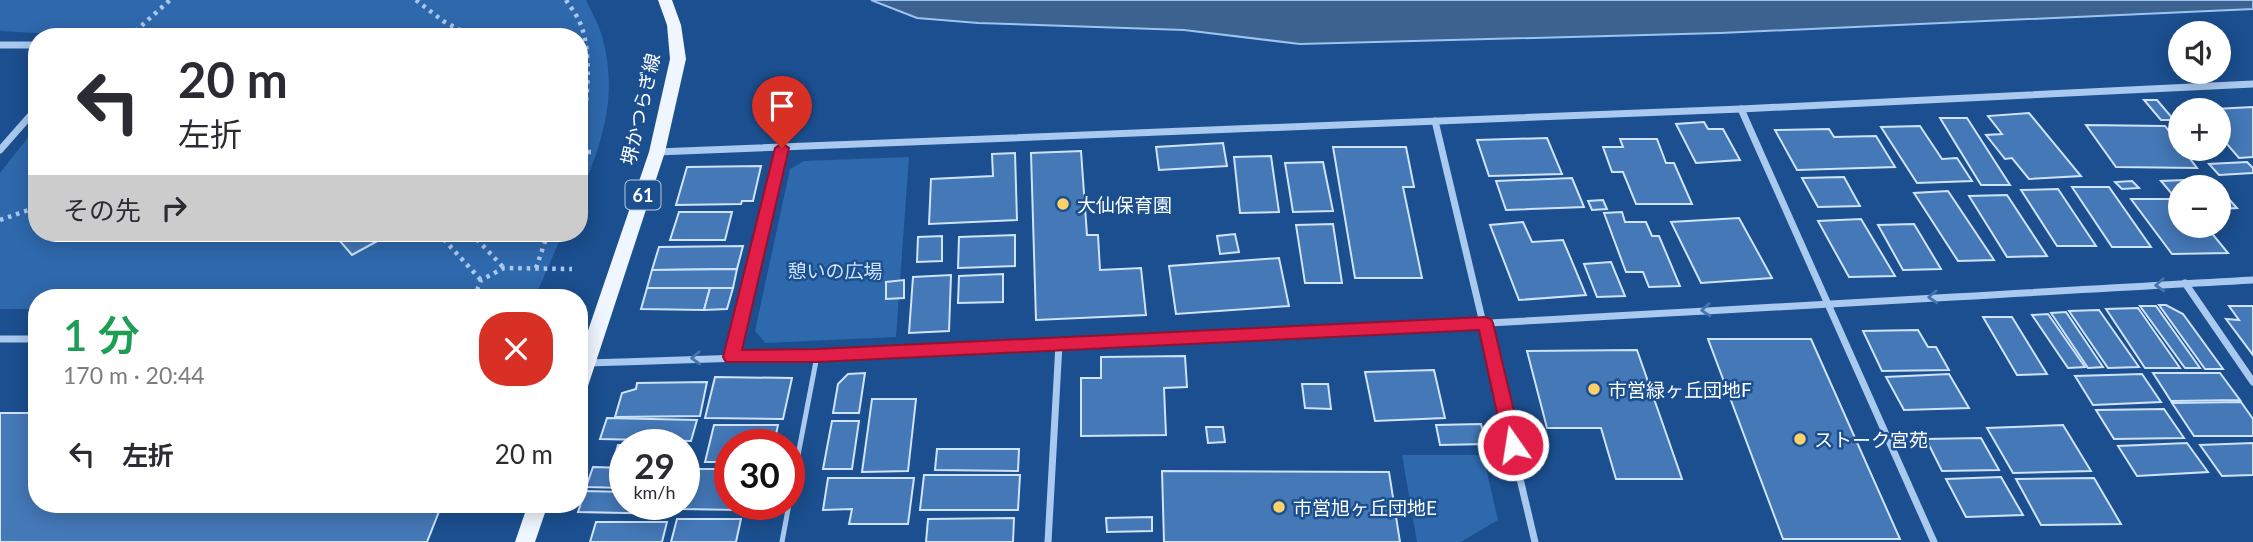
<!DOCTYPE html>
<html lang="ja">
<head>
<meta charset="utf-8">
<style>
  body { margin:0; font-family:Lato,"Noto Sans JP",sans-serif; background:#f7f7f7; color:#2b2b33; height:100vh; display:flex; flex-direction:column; font-size:26px; white-space:nowrap }
  * { box-sizing:border-box; margin:0 }
  p { font-size:23px; color:#7c7c81 }
  .icon { flex:none; width:38px; height:38px; fill:none; stroke:currentColor; stroke-width:2; stroke-linecap:round; stroke-linejoin:round }
  .map { position:relative; flex:1; overflow:hidden }
  .panel { position:absolute; left:28px; top:289px; width:560px; height:224px; display:flex; flex-direction:column; background:#fff; border-radius:28px; box-shadow:0 4px 18px #0003 }
  .panel>* { flex:none }
  .top-card { position:absolute; left:28px; top:28px; width:560px; height:214px; border-radius:28px; box-shadow:0 4px 18px #0003; background:#fff; color:#2b2b33; overflow:hidden }
  .tools { position:absolute; left:2168px; top:21px; display:grid; gap:14px }
  .tools a { display:grid; place-items:center; width:63px; height:63px; border-radius:50%; background:#fff; box-shadow:0 4px 18px #0003; font-size:35px }
  .speed { position:absolute; left:609px; top:429px; display:flex; gap:14px; font-size:35px; font-weight:700; text-align:center }
  .speed>* { display:grid; place-content:center; width:91px; height:91px; border-radius:50%; background:#fff; box-shadow:0 4px 18px #0003; line-height:1 }
  .speed small { font-size:18px; font-weight:400 }
  .speed .limit { border:10px solid #d22; background:#fff; color:#111 }
  .pin { position:absolute; display:grid; place-items:center; width:60px; height:60px; color:#fff; margin:-72px -30px; border-radius:50% 50% 50% 0; rotate:-45deg; box-shadow:0 0 7px #0007 }
  .pin .icon { rotate:45deg }
  .me { position:absolute; width:77px; margin:-38px; rotate:347deg; stroke-linejoin:round; filter:drop-shadow(0 0 5px #0008) }
  .turn { display:flex; align-items:center; gap:24px; height:147px; padding:0 35px; font-size:32px }
  .turn .icon { width:91px; height:91px; stroke-width:2.5 }
  .turn b { display:block; font-size:49px; line-height:60px }
  .then { display:flex; align-items:center; height:66px; padding:0 35px; background:#0003; gap:14px; font-size:26px }
  .round { display:grid; place-items:center; flex:none; width:74px; height:74px; border-radius:28px; background:#f7f7f7 }
  .overview { display:flex; align-items:center; justify-content:space-between; height:119px; padding:0 35px }
  h1 { font-size:42px; font-weight:600; line-height:52px; color:#1e9e55 }
  ul { padding:0; list-style:none }
  li { display:flex; align-items:center; gap:21px; height:91px; padding:0 35px }
  li div { flex:1 }
  li b { display:block; font-size:26px }
  li em { font-style:normal }
  .map>svg:first-child { display:block }
  .green { fill:#2e69ad }
  .water { fill:#3c6290; stroke:#9cc4f0; stroke-width:2 }
  .building { fill:#4478b7; stroke:#cfe3fa; stroke-width:2 }
  .lines { fill:none; stroke-linecap:round; stroke-linejoin:round }
  .path { stroke:#a9c9ee; stroke-width:4.5; stroke-dasharray:3.5 5; stroke-linecap:butt }
  .lane { stroke:#a9c9ee; stroke-width:5 }
  .street { stroke:#a9c9ee; stroke-width:7 }
  .primary { fill:#f0f6ff; fill-rule:evenodd }
  .oneway { stroke:#4674ac }
  .route { fill:#e11d48; stroke:#92132f; stroke-width:2 }
  .poi-dot { fill:#ffd166; stroke:#1b4f8f; stroke-width:2.5 }
  .labels { text-anchor:middle; dominant-baseline:central; stroke-width:5; stroke-linejoin:round; paint-order:stroke }
  .shield { fill:#1b4f8f; stroke:#bbcadd; stroke-width:2 }
  .shield-label { font-size:18px; font-weight:bold; fill:#fff }
  .street-label { font-size:19px; fill:#fff; stroke:#1b4f8f }
  .poi-label { font-size:19px; fill:#fff; stroke:#1b4f8f; text-anchor:start }
  .park-label { font-size:19px; fill:#cfe3fa; stroke:#1b4f8f }
</style>
</head>
<body>
<div class="map">
<svg width="2253" height="542" viewBox="0 0 2253 542">
  <rect width="100%" height="100%" fill="#1b4f8f"/>
  <g class="green">
    <path d="M 0,0 L 586,0 C 592,13 600,26 603,40 C 618,97 602,145 579,197 L 579,37 L 107,37 L 0,31 Z"/>
    <path d="M 37,126 L 37,233 L 563,233 L 535,297 L 37,298 L 37,309 L 0,309 L 0,173 Z"/>
    <path d="M 909,157 L 896,337 L 765,343 L 755,331 L 790,169 L 804,161 Z"/>
    <path d="M 1402,455 L 1483,455 L 1498,520 L 1461,542 L 1417,542 Z"/>
  </g>
  <path class="water" d="M 871,0 L 2253,0 L 2253,9 L 1720,33 L 1300,44 L 1184,30 L 978,23 L 917,18 Z"/>
  <g class="building">
    <path d="M 2144,100 L 2157,100 L 2174,120 L 2161,120 Z"/>
    <path d="M 2253,107 L 2253,157 L 2239,158 L 2219,135 L 2219,110 L 2195,110 Z"/>
    <path d="M 2029,113 L 2081,176 L 2029,179 L 2012,158 L 2005,159 L 1986,135 L 2002,134 L 1988,116 Z"/>
    <path d="M 1940,118 L 1967,118 L 2010,185 L 1981,185 Z"/>
    <path d="M 1704,122 L 1708,129 L 1723,129 L 1740,160 L 1696,163 L 1676,124 Z"/>
    <path d="M 2086,125 L 2165,126 L 2197,168 L 2116,167 Z"/>
    <path d="M 1920,126 L 1942,159 L 1957,158 L 1972,181 L 1917,183 L 1881,127 Z"/>
    <path d="M 1829,129 L 1834,137 L 1876,136 L 1895,167 L 1797,170 L 1775,130 Z"/>
    <path d="M 1547,138 L 1562,174 L 1489,176 L 1477,140 Z"/>
    <path d="M 1620,139 L 1657,139 L 1666,163 L 1674,163 L 1692,204 L 1636,204 L 1623,172 L 1612,172 L 1603,147 L 1623,147 Z"/>
    <path d="M 1223,143 L 1227,166 L 1159,170 L 1156,147 Z"/>
    <path d="M 1333,147 L 1406,147 L 1414,187 L 1403,187 L 1422,278 L 1355,278 Z"/>
    <path d="M 1081,151 L 1087,235 L 1098,235 L 1100,270 L 1141,268 L 1146,315 L 1036,320 L 1031,153 Z"/>
    <path d="M 1015,153 L 1017,220 L 929,224 L 931,179 L 993,176 L 992,154 Z"/>
    <path d="M 1271,156 L 1279,212 L 1240,213 L 1234,157 Z"/>
    <path d="M 1323,162 L 1333,211 L 1293,212 L 1285,163 Z"/>
    <path d="M 2247,162 L 2253,168 L 2253,173 L 2219,175 L 2209,164 Z"/>
    <path d="M 761,166 L 753,201 L 742,201 L 741,204 L 676,205 L 687,167 Z"/>
    <path d="M 1844,177 L 1860,206 L 1818,207 L 1802,178 Z"/>
    <path d="M 1572,178 L 1584,207 L 1506,210 L 1496,181 Z"/>
    <path d="M 2211,179 L 2219,187 L 2180,187 L 2180,199 L 2177,200 L 2161,181 Z"/>
    <path d="M 2132,181 L 2139,188 L 2122,189 L 2115,182 Z"/>
    <path d="M 2072,187 L 2109,187 L 2151,247 L 2112,247 Z"/>
    <path d="M 2219,188 L 2237,208 L 2219,209 Z"/>
    <path d="M 2058,189 L 2096,246 L 2057,246 L 2021,190 Z"/>
    <path d="M 1948,191 L 1994,260 L 1958,261 L 1914,193 Z"/>
    <path d="M 2007,195 L 2047,256 L 2007,257 L 1969,196 Z"/>
    <path d="M 2131,199 L 2172,199 L 2180,211 L 2180,226 L 2206,226 L 2228,253 L 2172,254 Z"/>
    <path d="M 1603,200 L 1607,209 L 1592,210 L 1588,201 Z"/>
    <path d="M 679,212 L 732,212 L 725,240 L 670,240 Z"/>
    <path d="M 1622,212 L 1625,222 L 1646,222 L 1652,236 L 1659,236 L 1680,286 L 1649,287 L 1643,272 L 1626,272 L 1604,213 Z"/>
    <path d="M 1739,218 L 1772,278 L 1701,283 L 1671,222 Z"/>
    <path d="M 1861,219 L 1895,276 L 1849,277 L 1818,221 Z"/>
    <path d="M 1523,222 L 1532,242 L 1563,240 L 1586,295 L 1519,300 L 1490,225 Z"/>
    <path d="M 1333,224 L 1342,283 L 1305,283 L 1296,225 Z"/>
    <path d="M 1914,224 L 1941,269 L 1903,270 L 1878,225 Z"/>
    <path d="M 333,233 L 392,233 L 352,255 Z"/>
    <path d="M 1235,234 L 1239,252 L 1220,254 L 1217,236 Z"/>
    <path d="M 1015,235 L 1015,266 L 958,268 L 959,237 Z"/>
    <path d="M 942,236 L 942,261 L 917,262 L 918,237 Z"/>
    <path d="M 743,246 L 737,269 L 652,270 L 659,247 Z"/>
    <path d="M 1279,258 L 1289,306 L 1176,314 L 1169,266 Z"/>
    <path d="M 1611,262 L 1625,296 L 1597,297 L 1584,264 Z"/>
    <path d="M 737,269 L 733,288 L 647,288 L 652,270 Z"/>
    <path d="M 1003,274 L 1003,302 L 958,303 L 959,276 Z"/>
    <path d="M 951,275 L 949,331 L 909,333 L 913,277 Z"/>
    <path d="M 904,280 L 904,298 L 886,299 L 886,282 Z"/>
    <path d="M 647,288 L 710,288 L 704,310 L 641,309 Z"/>
    <path d="M 710,288 L 733,288 L 727,309 L 704,310 Z"/>
    <path d="M 2159,305 L 2166,305 L 2183,314 L 2223,369 L 2205,369 Z"/>
    <path d="M 2140,306 L 2156,306 L 2200,368 L 2185,368 Z"/>
    <path d="M 2229,306 L 2253,306 L 2253,355 L 2226,319 L 2239,320 Z"/>
    <path d="M 2138,308 L 2180,368 L 2145,368 L 2106,309 Z"/>
    <path d="M 2099,310 L 2139,367 L 2108,368 L 2069,311 Z"/>
    <path d="M 2066,312 L 2103,367 L 2088,368 L 2051,313 Z"/>
    <path d="M 2048,314 L 2085,367 L 2068,368 L 2032,315 Z"/>
    <path d="M 1983,317 L 2012,317 L 2047,374 L 2017,375 Z"/>
    <path d="M 1918,330 L 1928,347 L 1936,347 L 1949,370 L 1882,371 L 1863,331 Z"/>
    <path d="M 1708,339 L 1811,339 L 1900,539 L 1783,539 Z"/>
    <path d="M 1637,350 L 1682,479 L 1616,479 L 1601,428 L 1547,428 L 1527,351 Z"/>
    <path d="M 1185,356 L 1187,387 L 1164,388 L 1166,435 L 1081,436 L 1081,378 L 1101,378 L 1101,357 Z"/>
    <path d="M 1434,370 L 1445,418 L 1375,421 L 1365,372 Z"/>
    <path d="M 865,373 L 859,413 L 833,413 L 838,384 L 848,374 Z"/>
    <path d="M 2153,373 L 2220,373 L 2240,400 L 2171,401 Z"/>
    <path d="M 1949,374 L 1969,408 L 1904,410 L 1886,377 Z"/>
    <path d="M 2142,374 L 2161,402 L 2093,405 L 2075,376 Z"/>
    <path d="M 715,377 L 792,378 L 783,419 L 705,418 Z"/>
    <path d="M 707,382 L 700,416 L 615,417 L 622,393 L 636,389 L 637,383 Z"/>
    <path d="M 1302,384 L 1328,384 L 1331,409 L 1305,408 Z"/>
    <path d="M 872,399 L 916,399 L 908,471 L 862,472 Z"/>
    <path d="M 2241,402 L 2253,419 L 2253,436 L 2194,436 L 2172,403 Z"/>
    <path d="M 2164,409 L 2184,438 L 2114,439 L 2096,410 Z"/>
    <path d="M 0,413 L 37,413 L 37,504 L 442,504 L 427,542 L 0,542 Z"/>
    <path d="M 607,418 L 697,420 L 691,441 L 600,439 Z"/>
    <path d="M 832,421 L 859,421 L 852,469 L 823,469 Z"/>
    <path d="M 1481,424 L 1486,444 L 1440,445 L 1436,425 Z"/>
    <path d="M 714,425 L 778,425 L 774,444 L 730,444 L 730,462 L 705,462 Z"/>
    <path d="M 2063,425 L 2091,471 L 2013,473 L 1987,428 Z"/>
    <path d="M 1206,427 L 1223,427 L 1225,442 L 1208,443 Z"/>
    <path d="M 1981,438 L 1999,470 L 1942,471 L 1926,439 Z"/>
    <path d="M 2187,443 L 2208,472 L 2137,476 L 2118,446 Z"/>
    <path d="M 2253,443 L 2253,475 L 2222,476 L 2200,445 Z"/>
    <path d="M 618,445 L 625,445 L 625,466 L 612,466 Z"/>
    <path d="M 937,449 L 1019,449 L 1018,471 L 935,470 Z"/>
    <path d="M 593,467 L 625,468 L 625,488 L 586,487 Z"/>
    <path d="M 692,469 L 730,469 L 730,504 L 741,504 L 739,510 L 682,509 Z"/>
    <path d="M 1162,471 L 1389,472 L 1400,542 L 1164,542 Z"/>
    <path d="M 924,475 L 1020,475 L 1018,510 L 920,510 Z"/>
    <path d="M 2001,477 L 2023,515 L 1966,517 L 1946,479 Z"/>
    <path d="M 828,478 L 914,478 L 908,524 L 849,524 L 852,509 L 823,510 Z"/>
    <path d="M 2094,478 L 2121,524 L 2041,525 L 2016,479 Z"/>
    <path d="M 585,491 L 625,492 L 625,504 L 674,504 L 672,514 L 578,512 Z"/>
    <path d="M 1152,517 L 1152,531 L 1107,532 L 1106,518 Z"/>
    <path d="M 1014,518 L 1013,542 L 926,542 L 928,519 Z"/>
    <path d="M 677,519 L 741,519 L 736,542 L 671,542 Z"/>
    <path d="M 596,522 L 667,522 L 662,542 L 590,542 Z"/>
  </g>
  <g class="lines">
    <g class="path">
      <path d="M 416,0 L 443,21 L 473,37"/>
      <path d="M 566,0 C 572,9 579,18 582,28 C 591,54 589,106 579,131"/>
      <path d="M 129,37 L 170,0"/>
      <path d="M 579,152 L 594,152"/>
      <path d="M 0,220 L 37,207"/>
      <path d="M 438,233 L 481,280"/>
      <path d="M 471,233 L 504,268"/>
      <path d="M 536,268 L 548,233"/>
      <path d="M 474,298 L 481,280 L 504,268 L 572,269"/>
    </g>
    <g class="lane">
      <path d="M 732,357 L 782,148"/>
      <path d="M 789,502 L 817,356"/>
      <path d="M 782,542 L 789,504"/>
    </g>
    <g class="street">
      <path d="M 0,45 L 37,45"/>
      <path d="M 1741,109 L 1934,542"/>
      <path d="M 1435,121 L 1535,542"/>
      <path d="M 0,150 L 37,108"/>
      <path d="M 657,152 L 1741,109 L 2253,84"/>
      <path d="M 2185,283 L 2253,382"/>
      <path d="M 0,339 L 37,339"/>
      <path d="M 586,363 C 1142,346 1698,311 2253,280"/>
      <path d="M 1048,542 L 1059,344"/>
    </g>
    <g class="primary">
      <path d="M 658,0 L 672,0 L 681,25 L 686,59 L 665,152 L 588,386 L 586,392 L 579,394 L 579,357 L 649,152 L 670,59 L 667,25 Z"/>
      <path d="M 528,504 L 548,504 L 535,542 L 515,542 Z"/>
    </g>
  </g>
  <defs><path id="oneway-chevron" d="M-2-3.5L2.5 0L-2 3.5" fill="none" stroke-width="1.6" stroke-linecap="round" stroke-linejoin="round" transform="scale(1.75)"/></defs>
  <g class="oneway">
    <use href="#oneway-chevron" transform="translate(2160 285) rotate(177)"/>
    <use href="#oneway-chevron" transform="translate(1933 297) rotate(177)"/>
    <use href="#oneway-chevron" transform="translate(1706 310) rotate(176)"/>
    <use href="#oneway-chevron" transform="translate(696 358) rotate(178)"/>
  </g>
  <path class="route" d="M 782,143 L 789,148 L 742,350 L 817,349 L 1485,317 L 1491,319 L 1493,323 L 1522,445 L 1519,450 L 1513,452 L 1507,450 L 1504,445 L 1479,330 L 817,362 L 726,362 L 723,357 L 775,148 Z"/>
  <g class="poi-dot">
    <circle cx="1063" cy="204" r="7"/>
    <circle cx="1594" cy="389" r="7"/>
    <circle cx="1800" cy="439" r="7"/>
    <circle cx="1279" cy="507" r="7"/>
  </g>
  <g class="labels">
    <rect class="shield" x="625.5" y="180.5" width="35" height="29" rx="5"/>
    <g class="shield-label">
      <text x="643" y="195">61</text>
    </g>
    <g class="street-label">
      <text transform="translate(640 109) rotate(-77)">堺かつらぎ線</text>
    </g>
    <g class="poi-label">
      <text x="1077" y="204">大仙保育園</text>
      <text x="1608" y="389">市営緑ヶ丘団地F</text>
      <text x="1814" y="439">ストーク宮苑</text>
      <text x="1293" y="507">市営旭ヶ丘団地E</text>
    </g>
    <g class="park-label">
      <text x="835" y="270">憩いの広場</text>
    </g>
  </g>
</svg>
<div class="tools">
<a><svg class="icon" aria-label="sound" viewBox="0 0 24 24"><path d="M4 9h4l5-4v14l-5-4H4zM17 9q2 3 0 6"/></svg></a>
<a>+</a>
<a>−</a>
</div>
<div class="speed"><div>29<small>km/h</small></div><div class="limit">30</div></div>
<div class="pin" style="left:782px;top:148px;background:#d93025"><svg class="icon" aria-label="arrive" viewBox="0 0 24 24"><path d="M6 21V4h12l-3 4 3 4H6"/></svg></div>
<svg class="me" style="left:1513px;top:445px" viewBox="-20 -20 40 40"><circle r="17" fill="#e11d48" stroke="#fff" stroke-width="3"/><path d="M0-11L8 9 0 5-8 9z" fill="#fff"/></svg>
<div class="top-card">
<div class="turn"><svg class="icon" aria-label="left" viewBox="0 0 24 24"><path d="M17 20v-9H6M10 6l-5 5 5 5"/></svg><div><b>20 m</b>左折</div></div>
<div class="then">その先<svg class="icon" aria-label="right" viewBox="0 0 24 24"><path d="M7 20v-9h11M14 6l5 5-5 5"/></svg></div>
</div>
<section class="panel">
<div class="overview"><div><h1>1 分</h1><p>170 m · 20:44</p></div><a class="round" style="background:#d93025;color:#fff"><svg class="icon" aria-label="close" viewBox="0 0 24 24"><path d="M6 6l12 12M18 6L6 18"/></svg></a></div>
<ul>
<li><svg class="icon" aria-label="left" viewBox="0 0 24 24"><path d="M17 20v-9H6M10 6l-5 5 5 5"/></svg><div><b>左折</b></div><em>20 m</em></li>
</ul>
</section>
</div>
</body>
</html>
